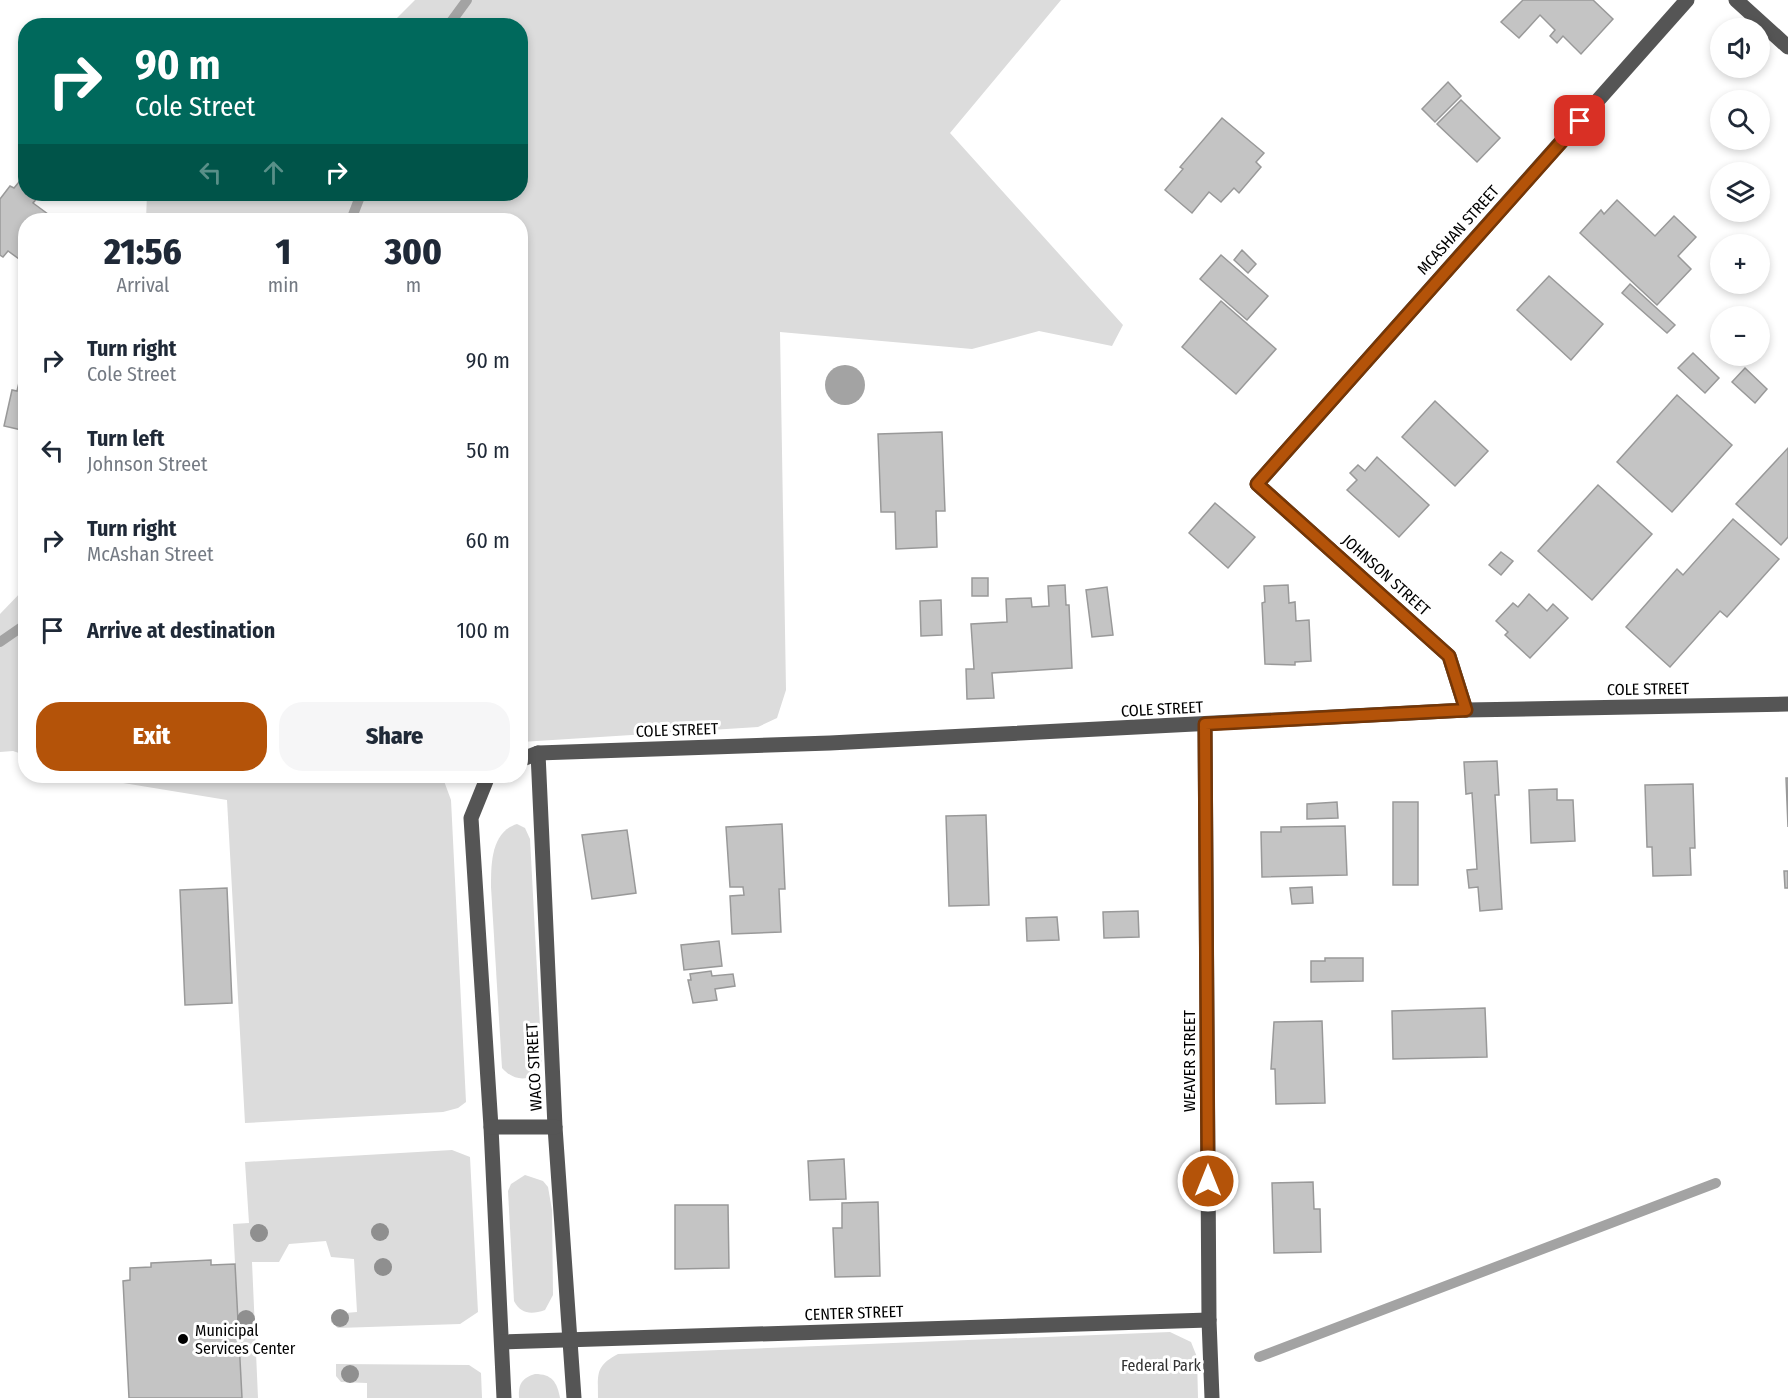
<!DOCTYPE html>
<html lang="en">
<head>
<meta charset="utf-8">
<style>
  body { margin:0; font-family:"Fira Sans Condensed",sans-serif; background:#f6f6f7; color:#1f2937; height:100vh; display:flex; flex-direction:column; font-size:22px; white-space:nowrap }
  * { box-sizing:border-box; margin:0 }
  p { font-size:20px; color:#747a83 }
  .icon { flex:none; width:33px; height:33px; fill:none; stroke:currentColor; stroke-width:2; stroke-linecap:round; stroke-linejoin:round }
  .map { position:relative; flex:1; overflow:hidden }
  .details { position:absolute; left:18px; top:213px; width:510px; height:570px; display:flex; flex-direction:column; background:#fff; border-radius:24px; box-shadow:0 3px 9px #0003 }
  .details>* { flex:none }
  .banner { position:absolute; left:18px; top:18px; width:510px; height:183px; border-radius:24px; box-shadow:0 3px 9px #0003; background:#00695c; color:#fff; overflow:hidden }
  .fabs { position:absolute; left:1710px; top:18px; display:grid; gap:12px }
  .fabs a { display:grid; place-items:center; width:60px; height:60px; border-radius:50%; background:#fff; box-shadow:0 3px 9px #0003; font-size:30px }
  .pin { position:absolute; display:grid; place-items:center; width:51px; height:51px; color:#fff; margin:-26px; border-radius:12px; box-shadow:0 3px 9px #0006 }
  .me { position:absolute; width:66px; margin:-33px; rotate:0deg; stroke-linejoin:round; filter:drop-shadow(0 0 4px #0008) }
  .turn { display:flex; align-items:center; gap:21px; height:126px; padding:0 18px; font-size:27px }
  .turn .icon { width:78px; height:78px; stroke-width:2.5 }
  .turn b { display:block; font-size:42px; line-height:51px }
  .lanes { display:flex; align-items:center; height:57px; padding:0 18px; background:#0003; justify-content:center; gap:30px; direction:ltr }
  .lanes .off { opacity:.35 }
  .eta { display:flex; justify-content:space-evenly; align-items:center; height:102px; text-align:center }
  .eta b { font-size:36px; font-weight:800; line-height:42px }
  .action { display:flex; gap:12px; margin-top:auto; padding:12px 18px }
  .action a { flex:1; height:69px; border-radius:24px; background:#b45309; color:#fff; font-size:24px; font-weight:800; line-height:69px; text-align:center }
  .action a+a { background:#f6f6f7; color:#1f2937 }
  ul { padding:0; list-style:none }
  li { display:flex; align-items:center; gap:18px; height:90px; padding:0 18px }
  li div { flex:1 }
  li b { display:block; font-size:22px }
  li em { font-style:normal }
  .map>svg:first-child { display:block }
  .green { fill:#dcdcdc }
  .water { fill:#a3a3a3 }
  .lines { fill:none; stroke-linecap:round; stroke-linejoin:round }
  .stream { stroke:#a3a3a3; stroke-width:10 }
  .building { fill:#c4c4c4; stroke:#999; stroke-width:1.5 }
  .minor { stroke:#555; stroke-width:15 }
  .tree { fill:#8f8f8f }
  .route-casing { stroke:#753606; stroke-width:15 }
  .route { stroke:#b45309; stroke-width:10 }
  .poi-dot { fill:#000; stroke:#fff; stroke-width:2 }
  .labels { text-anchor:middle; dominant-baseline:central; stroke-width:6; stroke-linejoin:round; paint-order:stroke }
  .street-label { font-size:16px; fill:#000; stroke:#fff }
  .poi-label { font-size:16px; fill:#000; stroke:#fff; text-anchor:start }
  .park-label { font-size:16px; fill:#333; stroke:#fff }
</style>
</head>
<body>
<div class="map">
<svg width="1788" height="1398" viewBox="0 0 1788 1398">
  <rect width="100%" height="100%" fill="#fff"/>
  <g class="green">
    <path d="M 415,0 L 1061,0 L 950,133 L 1123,325 L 1112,346 L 1039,331 L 972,349 L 780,332 L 786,690 L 777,718 L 758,727 L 521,742 L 520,220 L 146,220 L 147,194 L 520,194 L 520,26 L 390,25 Z"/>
    <path d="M 25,588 L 25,755 L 13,751 L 0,752 L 0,614 Z"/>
    <path d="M 96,776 L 448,776 L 444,781 L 451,800 L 466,1102 L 458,1108 L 443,1112 L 245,1123 L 227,800 L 117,782 Z"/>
    <path d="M 517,824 L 525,828 L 530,839 L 542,1064 C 534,1083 514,1082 502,1068 L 491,887 C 491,864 491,832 517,824 Z"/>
    <path d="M 452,1150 L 470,1157 L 478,1312 L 460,1324 L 338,1328 L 331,1322 L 333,1314 L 357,1312 L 354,1259 L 331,1257 L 326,1241 L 289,1244 L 279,1262 L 252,1262 L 258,1398 L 242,1398 L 233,1224 L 249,1223 L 245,1162 Z"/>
    <path d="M 525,1175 L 543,1181 L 548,1187 L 552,1210 L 553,1295 L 545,1310 C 531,1315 521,1314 514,1301 L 508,1191 L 511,1184 Z"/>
    <path d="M 1170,1332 L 1191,1342 L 1197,1357 L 1198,1398 L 598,1398 C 598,1374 595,1366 618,1354 Z"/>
    <path d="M 336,1364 L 469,1365 L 481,1373 L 482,1398 L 367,1398 L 367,1383 L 341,1382 L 336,1376 Z"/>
    <path d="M 535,1374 C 552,1374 557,1382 560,1398 L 519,1398 C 518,1384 522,1378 535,1374 Z"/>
  </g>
  <circle class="water" cx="845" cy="385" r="20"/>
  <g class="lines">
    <g class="stream">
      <path d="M 448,26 L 467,0"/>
      <path d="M 351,220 L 361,194"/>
      <path d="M 0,642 L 26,624"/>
      <path d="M 1259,1357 L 1716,1183"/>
    </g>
  </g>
  <g class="building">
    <path d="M 1523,0 L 1593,0 L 1613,19 L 1581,54 L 1563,36 L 1557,43 L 1550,36 L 1555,30 L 1540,15 L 1519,38 L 1501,22 Z"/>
    <path d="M 1448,82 L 1461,96 L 1435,122 L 1422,109 Z"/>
    <path d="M 1461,100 L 1500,138 L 1477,162 L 1437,124 Z"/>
    <path d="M 1222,118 L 1264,153 L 1256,162 L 1261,167 L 1239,193 L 1234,188 L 1221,202 L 1209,192 L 1192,213 L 1165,190 L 1183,169 L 1180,167 Z"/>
    <path d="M 24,176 L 26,194 L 41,194 L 33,203 L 56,220 L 26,220 L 26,264 L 8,251 L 3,257 L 0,255 L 0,199 L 10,186 L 14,188 Z"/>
    <path d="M 1617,200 L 1655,236 L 1674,216 L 1696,237 L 1678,256 L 1691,269 L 1657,305 L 1580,233 L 1601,210 L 1604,214 Z"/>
    <path d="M 1242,250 L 1256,264 L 1248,273 L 1234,260 Z"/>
    <path d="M 1221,255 L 1268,296 L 1247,320 L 1200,279 Z"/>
    <path d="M 1549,276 L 1603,324 L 1571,360 L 1517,310 Z"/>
    <path d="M 1630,284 L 1675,325 L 1667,333 L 1622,293 Z"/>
    <path d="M 1221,301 L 1276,349 L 1236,394 L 1182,347 Z"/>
    <path d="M 26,353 L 26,431 L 4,426 L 12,390 L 17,391 Z"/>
    <path d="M 1693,353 L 1719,378 L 1705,393 L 1678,368 Z"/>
    <path d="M 1745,368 L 1767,389 L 1755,403 L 1732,382 Z"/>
    <path d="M 1677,395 L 1732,445 L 1672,512 L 1617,462 Z"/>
    <path d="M 1435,401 L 1488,451 L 1455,486 L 1402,437 Z"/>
    <path d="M 942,432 L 945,511 L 936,511 L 937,547 L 896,549 L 895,512 L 881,512 L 878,434 Z"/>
    <path d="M 1788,448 L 1788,537 L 1781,545 L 1736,504 Z"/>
    <path d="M 1377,457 L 1429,505 L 1399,537 L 1347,490 L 1357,480 L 1350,473 L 1358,465 L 1365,471 Z"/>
    <path d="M 1598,485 L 1652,534 L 1592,600 L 1538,551 Z"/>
    <path d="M 1215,503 L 1255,537 L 1228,568 L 1189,533 Z"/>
    <path d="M 1733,519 L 1779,559 L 1727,617 L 1720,611 L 1670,667 L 1626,627 L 1677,569 L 1683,575 Z"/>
    <path d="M 1501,552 L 1513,561 L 1501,575 L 1489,565 Z"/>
    <rect x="972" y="578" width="16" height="18"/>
    <path d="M 1065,585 L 1066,605 L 1069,605 L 1072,668 L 992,673 L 994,698 L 967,699 L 966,669 L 974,669 L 971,624 L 1007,622 L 1006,599 L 1031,598 L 1032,607 L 1049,606 L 1048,586 Z"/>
    <path d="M 1288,585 L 1289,603 L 1295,602 L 1296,621 L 1309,620 L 1311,661 L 1295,662 L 1295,665 L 1265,664 L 1262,603 L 1265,602 L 1264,586 Z"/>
    <path d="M 1107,587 L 1113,635 L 1092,637 L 1086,590 Z"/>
    <path d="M 1529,594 L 1547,611 L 1553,604 L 1568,618 L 1530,658 L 1505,635 L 1508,632 L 1496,621 L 1513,603 L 1518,607 Z"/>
    <path d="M 941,600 L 942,635 L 921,636 L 920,601 Z"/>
    <path d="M 1497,761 L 1499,795 L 1495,795 L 1502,909 L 1480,911 L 1478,887 L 1469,888 L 1467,870 L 1477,869 L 1472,793 L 1466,794 L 1464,762 Z"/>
    <path d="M 1786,778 L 1788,778 L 1788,827 Z"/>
    <path d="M 1693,784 L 1695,848 L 1690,848 L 1691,875 L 1653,876 L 1652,847 L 1647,847 L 1645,785 Z"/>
    <path d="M 1557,789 L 1557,800 L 1573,800 L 1575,841 L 1531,843 L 1529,790 Z"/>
    <path d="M 1337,802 L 1338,818 L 1307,819 L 1307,804 Z"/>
    <rect x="1393" y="802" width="25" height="83"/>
    <path d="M 986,815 L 989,905 L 949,906 L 946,816 Z"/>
    <path d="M 782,824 L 785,889 L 779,889 L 781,932 L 732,934 L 730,896 L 744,895 L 743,887 L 730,887 L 726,827 Z"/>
    <path d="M 1345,826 L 1347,875 L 1262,877 L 1261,832 L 1281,832 L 1281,827 Z"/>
    <path d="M 627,830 L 636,893 L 592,899 L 582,835 Z"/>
    <path d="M 1784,871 L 1788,871 L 1788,888 L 1785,888 Z"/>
    <path d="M 1312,887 L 1313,903 L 1292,904 L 1290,888 Z"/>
    <path d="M 227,888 L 232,1003 L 185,1005 L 180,890 Z"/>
    <path d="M 1138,911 L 1139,937 L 1104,938 L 1103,912 Z"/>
    <path d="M 1057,917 L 1059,940 L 1027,941 L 1026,918 Z"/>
    <path d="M 719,941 L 722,966 L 684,970 L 681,945 Z"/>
    <path d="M 1325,958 L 1363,958 L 1363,981 L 1311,982 L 1311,961 L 1325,961 Z"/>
    <path d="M 711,971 L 712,976 L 733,974 L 735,986 L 715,989 L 717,1000 L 693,1003 L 688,980 L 691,980 L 690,974 Z"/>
    <path d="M 1485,1008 L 1487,1057 L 1393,1059 L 1392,1011 Z"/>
    <path d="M 1322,1021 L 1325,1103 L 1276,1104 L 1275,1069 L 1271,1069 L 1274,1022 Z"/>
    <path d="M 844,1159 L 846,1199 L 810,1200 L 808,1161 Z"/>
    <path d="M 1313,1182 L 1314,1209 L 1320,1209 L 1321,1252 L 1274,1253 L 1272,1183 Z"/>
    <path d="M 878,1202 L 880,1276 L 835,1277 L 833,1228 L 842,1228 L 842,1203 Z"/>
    <path d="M 675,1205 L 728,1205 L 729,1268 L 675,1269 Z"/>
    <path d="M 211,1260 L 211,1265 L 235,1264 L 242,1398 L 129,1398 L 123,1281 L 130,1280 L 130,1268 L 151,1267 L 151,1263 Z"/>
  </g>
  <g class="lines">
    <g class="minor">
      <path d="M 1736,0 L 1788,47"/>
      <path d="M 1466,710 L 1449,656 L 1257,484 L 1687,0"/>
      <path d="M 1205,724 L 1209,1320 L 1212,1398"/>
      <path d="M 538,753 L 555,1127 L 574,1398"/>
      <path d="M 520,760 L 538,753 L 830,743 L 1466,710 L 1788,704"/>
      <path d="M 488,776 L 471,818 L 491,1127 L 504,1398"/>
      <path d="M 491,1127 L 555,1127"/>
      <path d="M 502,1342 L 1209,1320"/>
    </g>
  </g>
  <g class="tree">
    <circle cx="380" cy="1232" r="9"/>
    <circle cx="259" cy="1233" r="9"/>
    <circle cx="383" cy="1267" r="9"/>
    <circle cx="340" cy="1318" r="9"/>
    <circle cx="246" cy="1319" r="9"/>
    <circle cx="350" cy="1374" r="9"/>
  </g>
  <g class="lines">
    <defs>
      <path id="route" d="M 1208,1181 L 1205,724 L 1466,710 L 1449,656 L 1257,484 L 1580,121"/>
    </defs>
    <use href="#route" class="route-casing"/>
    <use href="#route" class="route"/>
  </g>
  <circle class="poi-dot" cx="183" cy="1339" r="6"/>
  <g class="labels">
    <g class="street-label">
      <text transform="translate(1458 230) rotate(-48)">MCASHAN STREET</text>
      <text transform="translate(1386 575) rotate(42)">JOHNSON STREET</text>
      <text transform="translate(1648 689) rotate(-1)">COLE STREET</text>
      <text transform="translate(1162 709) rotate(-3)">COLE STREET</text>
      <text transform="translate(677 730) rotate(-2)">COLE STREET</text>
      <text transform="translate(1189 1061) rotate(-90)">WEAVER STREET</text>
      <text transform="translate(534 1067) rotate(-93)">WACO STREET</text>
      <text transform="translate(854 1313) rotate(-2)">CENTER STREET</text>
    </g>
    <g class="poi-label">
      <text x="195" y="1330">Municipal<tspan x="195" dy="18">Services Center</tspan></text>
    </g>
    <g class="park-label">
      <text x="1161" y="1365">Federal Park</text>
    </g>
  </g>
</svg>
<div class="fabs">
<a><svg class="icon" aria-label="sound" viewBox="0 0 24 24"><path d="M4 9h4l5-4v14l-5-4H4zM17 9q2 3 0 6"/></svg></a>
<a><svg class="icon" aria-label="search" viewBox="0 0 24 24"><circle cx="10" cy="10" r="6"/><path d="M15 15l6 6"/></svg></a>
<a><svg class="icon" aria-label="layers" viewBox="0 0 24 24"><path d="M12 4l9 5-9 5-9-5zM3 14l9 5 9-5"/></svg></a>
<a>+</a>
<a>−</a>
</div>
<div class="pin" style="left:1580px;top:121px;background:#d93025"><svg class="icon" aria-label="arrive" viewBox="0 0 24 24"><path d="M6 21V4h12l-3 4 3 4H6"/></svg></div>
<svg class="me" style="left:1208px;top:1181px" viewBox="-20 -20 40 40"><circle r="17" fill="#b45309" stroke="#fff" stroke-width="3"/><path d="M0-11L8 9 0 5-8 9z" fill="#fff"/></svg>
<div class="banner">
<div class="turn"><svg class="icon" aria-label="right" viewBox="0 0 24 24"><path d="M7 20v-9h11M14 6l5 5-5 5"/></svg><div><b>90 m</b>Cole Street</div></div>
<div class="lanes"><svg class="icon off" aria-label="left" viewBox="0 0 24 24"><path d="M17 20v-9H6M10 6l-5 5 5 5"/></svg><svg class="icon off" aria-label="ahead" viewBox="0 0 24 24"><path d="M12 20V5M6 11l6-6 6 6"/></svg><svg class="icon" aria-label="right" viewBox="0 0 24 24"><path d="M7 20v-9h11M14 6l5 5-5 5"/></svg></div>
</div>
<section class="details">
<div class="eta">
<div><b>21:56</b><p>Arrival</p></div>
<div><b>1</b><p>min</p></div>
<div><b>300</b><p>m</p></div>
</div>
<ul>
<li><svg class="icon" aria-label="right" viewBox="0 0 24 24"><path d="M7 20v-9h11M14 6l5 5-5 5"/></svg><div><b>Turn right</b><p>Cole Street</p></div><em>90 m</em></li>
<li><svg class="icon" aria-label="left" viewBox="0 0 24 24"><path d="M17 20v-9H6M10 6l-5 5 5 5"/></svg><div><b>Turn left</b><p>Johnson Street</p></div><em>50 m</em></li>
<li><svg class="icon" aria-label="right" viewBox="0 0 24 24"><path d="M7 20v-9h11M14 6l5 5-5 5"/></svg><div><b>Turn right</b><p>McAshan Street</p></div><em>60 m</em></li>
<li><svg class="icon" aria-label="arrive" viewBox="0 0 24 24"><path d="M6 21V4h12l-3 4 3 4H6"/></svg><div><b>Arrive at destination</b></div><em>100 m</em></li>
</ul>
<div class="action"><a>Exit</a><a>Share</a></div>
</section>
</div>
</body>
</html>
